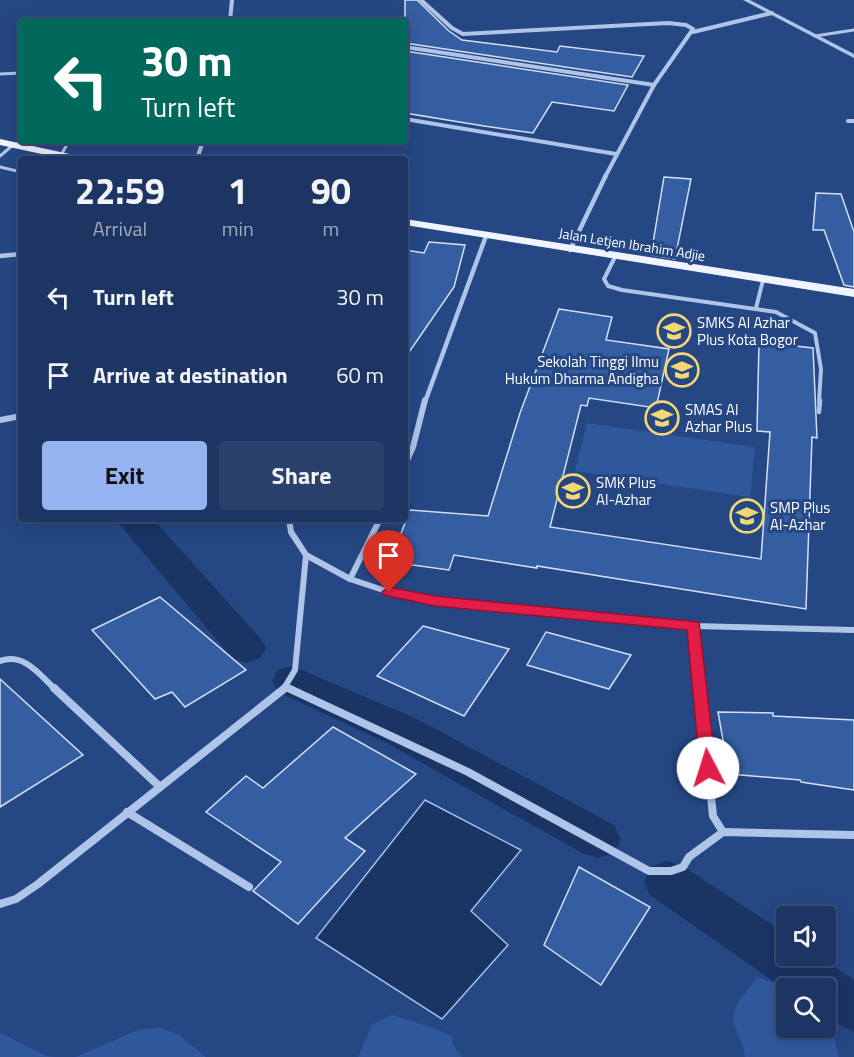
<!DOCTYPE html>
<html lang="en">
<head>
<meta charset="utf-8">
<style>
  body { margin:0; font-family:"Titillium Web",sans-serif; background:#29406c; color:#f1f3f6; height:100vh; display:flex; flex-direction:column; font-size:22px; white-space:nowrap }
  * { box-sizing:border-box; margin:0 }
  p { font-size:20px; color:#a0abbe }
  .icon { flex:none; width:33px; height:33px; fill:none; stroke:currentColor; stroke-width:2; stroke-linecap:round; stroke-linejoin:round }
  .map { position:relative; flex:1; overflow:hidden }
  .drawer { position:absolute; left:18px; top:156px; width:390px; height:366px; display:flex; flex-direction:column; background:#1c3563; border-radius:6px; box-shadow:0 3px 15px #0003,0 0 0 2px #3a5078 }
  .drawer>* { flex:none }
  .banner { position:absolute; left:18px; top:18px; width:390px; height:126px; border-radius:6px; box-shadow:0 3px 15px #0003,0 0 0 2px #3a5078; background:#00695c; color:#fff; overflow:hidden }
  .fabs { position:absolute; left:776px; top:906px; display:grid; gap:12px }
  .fabs a { display:grid; place-items:center; width:60px; height:60px; border-radius:6px; background:#1c3563; box-shadow:0 3px 15px #0003,0 0 0 2px #3a5078; font-size:30px }
  .pin { position:absolute; display:grid; place-items:center; width:51px; height:51px; color:#fff; margin:-62px -26px; border-radius:50% 50% 50% 0; rotate:-45deg; box-shadow:0 0 6px #0007 }
  .pin .icon { rotate:45deg }
  .me { position:absolute; width:66px; margin:-33px; rotate:355deg; stroke-linejoin:round; filter:drop-shadow(0 0 4px #0008) }
  .turn { display:flex; align-items:center; gap:21px; height:126px; padding:0 24px; font-size:27px }
  .turn .icon { width:78px; height:78px; stroke-width:2.5 }
  .turn b { display:block; font-size:42px; line-height:51px }
  .eta { display:flex; justify-content:space-evenly; align-items:center; height:102px; text-align:center }
  .eta b { font-size:36px; font-weight:700; line-height:42px }
  .cta { display:flex; gap:12px; margin-top:auto; padding:12px 24px }
  .cta a { flex:1; height:69px; border-radius:6px; background:#95b2f1; color:#111; font-size:24px; font-weight:700; line-height:69px; text-align:center }
  .cta a+a { background:#29406c; color:#f1f3f6 }
  ul { padding:0; list-style:none }
  li { display:flex; align-items:center; gap:18px; height:78px; padding:0 24px }
  li div { flex:1 }
  li b { display:block; font-size:22px }
  li em { font-style:normal }
  .map>svg:first-child { display:block }
  .green { fill:#2f589c }
  .water { fill:#1a3464; stroke:#a2bee9; stroke-width:1.5 }
  .lines { fill:none; stroke-linecap:round; stroke-linejoin:round }
  .canal { fill:#1a3464; fill-rule:evenodd }
  .building { fill:#355da1; stroke:#d2dff6; stroke-width:1.5 }
  .service-far2 { stroke:#aec4e8; stroke-width:3 }
  .service-far1 { stroke:#aec4e8; stroke-width:4 }
  .service { stroke:#aec4e8; stroke-width:4.5 }
  .minor-far3 { stroke:#aec4e8; stroke-width:4 }
  .minor-far2 { stroke:#aec4e8; stroke-width:4.5 }
  .minor-far1 { stroke:#aec4e8; stroke-width:6 }
  .minor { stroke:#aec4e8; stroke-width:8 }
  .tertiary { fill:#aec4e8; fill-rule:evenodd }
  .primary { fill:#f0f4fe; fill-rule:evenodd }
  .route { fill:#e11d48; stroke:#92132f; stroke-width:1.5 }
  .labels { text-anchor:middle; dominant-baseline:central; stroke-width:6; stroke-linejoin:round; paint-order:stroke }
  .far-street-label { font-size:14px; fill:#fff; stroke:#254784 }
  .poi-label { font-size:15px; fill:#fff; stroke:#254784; text-anchor:start }
</style>
</head>
<body>
<div class="map">
<svg width="854" height="1057" viewBox="0 0 854 1057">
  <rect width="100%" height="100%" fill="#254784"/>
  <g class="green">
    <path d="M 587,423 L 755,447 L 750,497 L 575,471 Z"/>
    <path d="M 758,977 L 787,988 L 786,1028 L 825,1028 L 825,1023 L 833,1033 L 839,1057 L 745,1057 C 744,1044 738,1037 734,1024 C 730,1007 748,989 758,977 Z"/>
    <path d="M 392,1015 L 434,1028 L 453,1037 L 452,1044 L 462,1057 L 358,1057 L 372,1025 Z"/>
    <path d="M 160,1028 L 179,1035 L 206,1057 L 76,1057 L 138,1030 Z"/>
    <path d="M 0,1033 L 47,1056 L 56,1057 L 0,1057 Z"/>
  </g>
  <path class="water" d="M 425,800 L 521,850 L 471,911 L 508,945 L 442,1019 L 316,938 Z"/>
  <g class="lines">
    <g class="canal">
      <path d="M 115,519 L 153,519 L 260,638 L 266,648 L 260,658 L 246,663 L 232,658 Z"/>
      <path d="M 292,666 L 415,718 L 614,825 L 621,839 L 614,853 L 598,858 L 582,853 L 385,742 L 278,692 L 272,681 L 278,670 Z"/>
      <path d="M 667,861 L 684,867 L 786,934 L 786,956 L 819,956 L 854,980 L 854,1032 L 825,1018 L 825,988 L 786,990 L 650,895 L 644,881 L 650,867 Z"/>
    </g>
  </g>
  <g class="building">
    <path d="M 405,0 L 417,0 L 449,31 L 462,40 L 557,52 L 560,46 L 644,56 L 632,77 L 405,43 Z"/>
    <path d="M 405,51 L 628,85 L 614,111 L 552,102 L 533,133 L 484,126 L 405,113 Z"/>
    <path d="M 664,177 L 691,179 L 675,259 L 651,255 Z"/>
    <path d="M 816,193 L 841,194 L 854,232 L 854,287 L 844,285 L 824,230 L 813,230 Z"/>
    <path d="M 429,242 L 465,245 L 454,287 L 405,358 L 405,250 L 424,253 Z"/>
    <path d="M 559,309 L 612,317 L 606,340 L 669,349 L 656,408 L 589,398 L 587,406 L 581,405 L 550,527 L 761,559 L 770,432 L 757,431 L 759,342 L 813,348 L 817,438 L 812,437 L 806,609 L 537,566 L 537,568 L 454,555 L 449,570 L 390,562 L 410,510 L 488,516 L 520,413 Z"/>
    <path d="M 160,597 L 246,670 L 185,707 L 172,692 L 155,699 L 92,630 Z"/>
    <path d="M 423,626 L 509,649 L 464,716 L 377,676 Z"/>
    <path d="M 546,632 L 631,655 L 609,689 L 527,665 Z"/>
    <path d="M 0,679 L 83,755 L 0,807 Z"/>
    <path d="M 718,712 L 773,713 L 773,716 L 854,720 L 854,790 L 801,782 L 800,780 L 729,774 Z"/>
    <path d="M 333,727 L 416,774 L 345,838 L 365,851 L 298,924 L 253,891 L 281,862 L 206,812 L 246,776 L 263,788 Z"/>
    <path d="M 579,867 L 650,907 L 601,985 L 544,945 Z"/>
  </g>
  <g class="lines">
    <g class="service-far2">
      <path d="M 815,36 L 854,30"/>
      <path d="M 0,74 L 21,73"/>
      <path d="M 61,155 L 69,141"/>
      <path d="M 0,156 L 13,145"/>
      <path d="M 0,167 L 21,172"/>
    </g>
    <g class="service-far1">
      <path d="M 615,257 L 604,279 L 608,286 L 622,290 L 776,312 L 815,333 L 821,369 L 819,402"/>
      <path d="M 756,308 L 763,280"/>
    </g>
    <path class="service" d="M 819,412 L 820,400"/>
    <g class="minor-far3">
      <path d="M 421,0 L 452,28 L 463,34 L 668,23 L 686,25 L 693,29 L 654,85 L 605,177"/>
      <path d="M 231,19 L 241,21"/>
      <path d="M 230,21 L 232,0"/>
      <path d="M 693,32 L 772,13"/>
      <path d="M 405,47 L 654,85"/>
      <path d="M 405,119 L 616,154"/>
      <path d="M 848,121 L 854,121"/>
      <path d="M 197,159 L 203,141"/>
    </g>
    <g class="minor-far2">
      <path d="M 570,250 L 606,175"/>
      <path d="M 0,256 L 21,254"/>
      <path d="M 425,402 L 486,236"/>
    </g>
    <g class="minor-far1">
      <path d="M 0,420 L 21,416"/>
      <path d="M 405,465 L 413,447 L 425,400"/>
      <path d="M 289,519 L 291,532 L 306,555 L 350,579 L 389,592 L 435,601 L 694,626 L 854,630"/>
      <path d="M 350,579 L 380,519"/>
      <path d="M 694,626 L 700,690"/>
      <path d="M 0,661 C 24,652 40,675 56,690"/>
      <path d="M 286,687 L 291,690"/>
      <path d="M 283,690 L 295,670 L 306,555"/>
    </g>
    <g class="minor">
      <path d="M 54,688 L 159,786"/>
      <path d="M 288,688 L 468,772 L 649,871 L 671,871 L 683,867 L 689,857 L 723,832 L 854,835"/>
      <path d="M 700,688 L 713,816 L 723,832"/>
      <path d="M 127,812 L 249,887"/>
      <path d="M 0,904 L 16,899 L 38,884 L 285,688"/>
    </g>
    <path class="tertiary" d="M 743,0 L 750,0 L 854,54 L 854,58 Z"/>
    <g class="primary">
      <path d="M 0,139 L 79,156 L 84,159 L 65,159 L 0,145 Z"/>
      <path d="M 405,219 L 854,289 L 854,297 L 405,225 Z"/>
    </g>
  </g>
  <path class="route" d="M 389,587 L 435,596 L 699,622 L 716,768 L 714,773 L 708,775 L 702,773 L 700,768 L 687,630 L 435,606 L 384,595 L 382,592 Z"/>
  <defs>
    <symbol id="school-ring" viewBox="-11 -11 22 22"><circle r="9.5" fill="#254784" stroke="#f2d772" stroke-width="1.5"/><path d="M0-5L7-2L0 1L-7-2ZM-4 1L0 2.5L4 1V4Q0 6-4 4Z" fill="#f2d772"/></symbol>
    <symbol id="university-ring" viewBox="-11 -11 22 22"><circle r="9.5" fill="#254784" stroke="#f2d772" stroke-width="1.5"/><path d="M0-5L7-2L0 1L-7-2ZM-4 1L0 2.5L4 1V4Q0 6-4 4Z" fill="#f2d772"/></symbol>
  </defs>
  <g fill-rule="evenodd">
    <use href="#school-ring" x="655" y="312" width="38" height="38"/>
    <use href="#university-ring" x="663" y="351" width="38" height="38"/>
    <use href="#school-ring" x="643" y="399" width="38" height="38"/>
    <use href="#school-ring" x="554" y="472" width="38" height="38"/>
    <use href="#school-ring" x="728" y="497" width="38" height="38"/>
  </g>
  <g class="labels">
    <g class="far-street-label">
      <text transform="translate(632 244) rotate(9)">Jalan Letjen Ibrahim Adjie</text>
    </g>
    <g class="poi-label">
      <text x="697" y="322">SMKS Al Azhar<tspan x="697" dy="17">Plus Kota Bogor</tspan></text>
      <text x="659" y="361" text-anchor="end">Sekolah Tinggi Ilmu<tspan x="659" dy="17">Hukum Dharma Andigha</tspan></text>
      <text x="685" y="409">SMAS Al<tspan x="685" dy="17">Azhar Plus</tspan></text>
      <text x="596" y="482">SMK Plus<tspan x="596" dy="17">Al-Azhar</tspan></text>
      <text x="770" y="507">SMP Plus<tspan x="770" dy="17">Al-Azhar</tspan></text>
    </g>
  </g>
</svg>
<div class="fabs">
<a><svg class="icon" aria-label="sound" viewBox="0 0 24 24"><path d="M4 9h4l5-4v14l-5-4H4zM17 9q2 3 0 6"/></svg></a>
<a><svg class="icon" aria-label="search" viewBox="0 0 24 24"><circle cx="10" cy="10" r="6"/><path d="M15 15l6 6"/></svg></a>
</div>
<div class="pin" style="left:389px;top:592px;background:#d93025"><svg class="icon" aria-label="arrive" viewBox="0 0 24 24"><path d="M6 21V4h12l-3 4 3 4H6"/></svg></div>
<svg class="me" style="left:708px;top:768px" viewBox="-20 -20 40 40"><circle r="19" fill="#fff"/><path d="M0-13L10 11 0 6-10 11z" fill="#e11d48"/></svg>
<div class="banner">
<div class="turn"><svg class="icon" aria-label="left" viewBox="0 0 24 24"><path d="M17 20v-9H6M10 6l-5 5 5 5"/></svg><div><b>30 m</b>Turn left</div></div>
</div>
<section class="drawer">
<div class="eta">
<div><b>22:59</b><p>Arrival</p></div>
<div><b>1</b><p>min</p></div>
<div><b>90</b><p>m</p></div>
</div>
<ul>
<li><svg class="icon" aria-label="left" viewBox="0 0 24 24"><path d="M17 20v-9H6M10 6l-5 5 5 5"/></svg><div><b>Turn left</b></div><em>30 m</em></li>
<li><svg class="icon" aria-label="arrive" viewBox="0 0 24 24"><path d="M6 21V4h12l-3 4 3 4H6"/></svg><div><b>Arrive at destination</b></div><em>60 m</em></li>
</ul>
<div class="cta"><a>Exit</a><a>Share</a></div>
</section>
</div>
</body>
</html>
